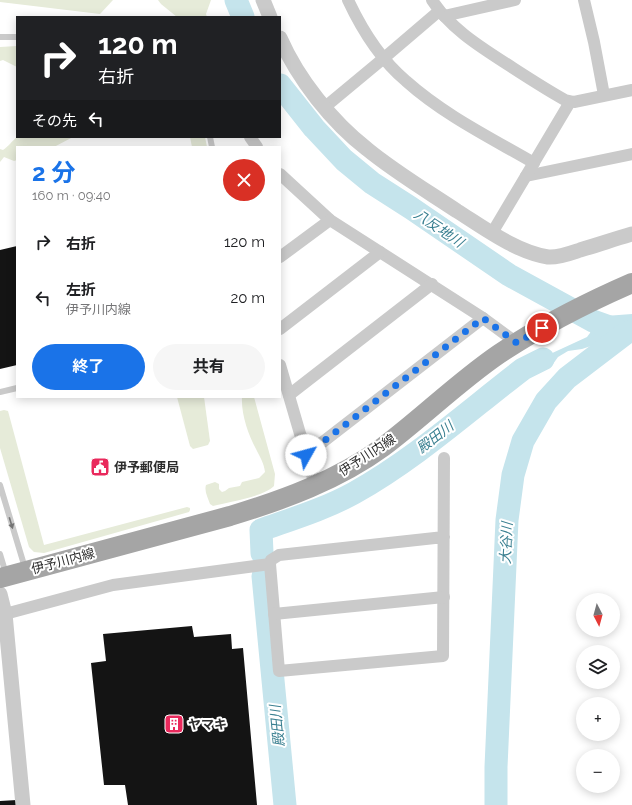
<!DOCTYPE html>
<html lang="ja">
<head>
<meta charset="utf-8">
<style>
  body { margin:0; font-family:Raleway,"Noto Sans JP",sans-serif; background:#f6f6f6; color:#202124; height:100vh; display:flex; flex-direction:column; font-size:15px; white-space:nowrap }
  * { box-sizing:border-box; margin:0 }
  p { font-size:13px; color:#757577 }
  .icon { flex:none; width:22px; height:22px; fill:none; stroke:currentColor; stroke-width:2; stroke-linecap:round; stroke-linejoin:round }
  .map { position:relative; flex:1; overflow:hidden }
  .details { position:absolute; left:16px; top:146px; width:265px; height:252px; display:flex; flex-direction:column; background:#fff; border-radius:0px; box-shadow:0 2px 10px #0003 }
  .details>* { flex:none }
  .banner { position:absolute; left:16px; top:16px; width:265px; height:122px; border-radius:0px; box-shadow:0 2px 10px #0003; background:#202124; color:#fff; overflow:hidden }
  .needle { width:26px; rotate:174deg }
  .controls { position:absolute; left:576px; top:593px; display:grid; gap:8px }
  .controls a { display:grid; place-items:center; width:44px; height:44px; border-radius:50%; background:#fff; box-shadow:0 2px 10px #0003; font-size:20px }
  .pin { position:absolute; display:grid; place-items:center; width:34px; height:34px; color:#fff; margin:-17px; border:2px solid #fff; border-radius:50%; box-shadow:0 1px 4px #0007 }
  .me { position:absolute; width:44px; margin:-22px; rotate:52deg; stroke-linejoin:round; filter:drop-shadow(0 0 3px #0008) }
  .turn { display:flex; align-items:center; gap:14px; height:84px; padding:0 16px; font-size:18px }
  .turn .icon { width:52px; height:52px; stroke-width:2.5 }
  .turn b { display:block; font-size:28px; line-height:34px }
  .then { display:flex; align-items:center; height:38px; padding:0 16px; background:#0003; gap:8px; font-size:15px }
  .round { display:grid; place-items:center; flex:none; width:42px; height:42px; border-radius:21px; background:#f6f6f6 }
  .summary { display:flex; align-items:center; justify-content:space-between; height:68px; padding:0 16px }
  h1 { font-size:24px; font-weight:700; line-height:30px; color:#1a73e8 }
  .button { display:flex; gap:8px; margin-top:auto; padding:8px 16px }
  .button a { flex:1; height:46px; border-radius:24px; background:#1a73e8; color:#fff; font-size:16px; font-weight:700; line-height:46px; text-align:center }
  .button a+a { background:#f6f6f6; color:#202124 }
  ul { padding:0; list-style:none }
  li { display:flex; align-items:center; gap:12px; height:56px; padding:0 16px }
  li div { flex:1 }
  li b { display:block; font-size:15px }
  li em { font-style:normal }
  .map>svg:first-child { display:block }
  .green { fill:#e6ebd9 }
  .water { fill:#c5e4ec }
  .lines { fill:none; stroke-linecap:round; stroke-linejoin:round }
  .river { stroke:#c5e4ec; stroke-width:23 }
  .building { fill:#141414 }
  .service { stroke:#cacaca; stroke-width:6 }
  .minor { stroke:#cacaca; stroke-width:12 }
  .tertiary { stroke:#cacaca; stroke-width:15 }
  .primary { stroke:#a5a5a5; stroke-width:20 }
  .oneway { fill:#747474 }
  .route { stroke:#1a73e8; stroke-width:7; stroke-dasharray:0 12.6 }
  .labels { text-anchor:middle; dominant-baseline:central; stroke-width:4; stroke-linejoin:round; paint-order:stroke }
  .street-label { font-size:13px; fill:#2d2d2d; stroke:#fff }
  .poi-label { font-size:13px; font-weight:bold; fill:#2d2d2d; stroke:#fff; text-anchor:start }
  .water-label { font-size:14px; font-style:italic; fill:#397f90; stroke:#fff }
</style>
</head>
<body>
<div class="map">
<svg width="632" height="805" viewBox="0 0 632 805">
  <rect width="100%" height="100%" fill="#fff"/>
  <g class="green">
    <path d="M 0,0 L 113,0 L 100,14 L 0,2 Z"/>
    <path d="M 158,0 L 211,0 L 206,14 L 207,17 L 177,17 L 161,4 Z"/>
    <path d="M 17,46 L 17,67 L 3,60 L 0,61 L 0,47 Z"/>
    <path d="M 17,137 L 73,137 L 54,147 L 17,147 L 17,160 L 14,161 L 4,157 L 0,162 L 0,149 L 3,150 C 9,146 12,141 17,137 Z"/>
    <path d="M 190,137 L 205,137 L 207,147 L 192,147 Z"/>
    <path d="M 177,397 L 204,397 L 210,441 L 208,445 L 193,449 L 190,446 Z"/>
    <path d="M 242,397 L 254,397 L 275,474 L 274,486 C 263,497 229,502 213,506 L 210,504 C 208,498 204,491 206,485 L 215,482 L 219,484 L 219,489 L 222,492 L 225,491 L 229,488 L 240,486 L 242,482 L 259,478 L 265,472 C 264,463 260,457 256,449 C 248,434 241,414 242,397 Z"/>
    <path d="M 4,410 L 8,411 L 44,545 L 187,507 L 190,508 L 190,510 L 189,512 L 44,553 L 34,552 L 29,547 L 0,448 L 0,411 Z"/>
  </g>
  <path class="water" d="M 632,314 L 632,338 L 612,339 L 582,349 L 568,351 L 558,357 L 553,364 L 547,368 L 546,362 L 529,370 L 518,377 L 515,372 L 522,367 L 587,337 L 590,333 L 591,329 L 587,324 L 581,322 L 592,317 Z"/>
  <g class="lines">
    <g class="river">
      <path d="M 236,0 L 243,17"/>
      <path d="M 280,85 L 314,128 L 344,160 L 372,183 L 411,208 L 509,275 L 593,321 L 618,330"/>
      <path d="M 262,553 L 261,530 C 292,519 325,509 354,493 C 415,459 468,411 523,369 L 543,359"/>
      <path d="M 263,576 L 285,805"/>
      <path d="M 496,805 L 496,767 L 507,520 L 513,475 L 523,441 L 546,401 L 567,378 L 626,333 L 632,331"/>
    </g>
  </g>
  <g class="building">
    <path d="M 17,246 L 17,365 L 0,369 L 0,250 Z"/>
    <path d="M 192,626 L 194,637 L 231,634 L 232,649 L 243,648 L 257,805 L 128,805 L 125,785 L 104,785 L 91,663 L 106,661 L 103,634 Z"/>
    <path d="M 17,800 L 17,805 L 0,805 L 0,801 Z"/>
  </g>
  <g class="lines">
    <g class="service">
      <path d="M 0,37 L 17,37"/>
      <path d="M 210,137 L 212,147"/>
      <path d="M 0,392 L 17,388"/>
      <path d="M 0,485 L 25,568"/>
      <path d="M 0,554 L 6,574"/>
    </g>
    <g class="minor">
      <path d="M 348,0 C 362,30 381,60 406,81 C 444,115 491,138 534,163"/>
      <path d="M 432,0 C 451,30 484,49 513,68 C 530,79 547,90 565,100 L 574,102 L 632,90"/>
      <path d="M 584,0 L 594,42 L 604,95"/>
      <path d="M 444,16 L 515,0"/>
      <path d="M 325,107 L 384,58 L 439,11"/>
      <path d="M 250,137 L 257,147"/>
      <path d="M 280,174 L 330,220 L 483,318 L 517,343"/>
      <path d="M 526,176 L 632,154"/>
      <path d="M 492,233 L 570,102"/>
      <path d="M 280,257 L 330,220"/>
      <path d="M 280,329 L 380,252"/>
      <path d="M 280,365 L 315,485"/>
      <path d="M 289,395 L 432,284"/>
      <path d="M 306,455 L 483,318"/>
      <path d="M 444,537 L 279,555 L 271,560 L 270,564 L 279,671 L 443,656 L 444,458"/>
      <path d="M 5,614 L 113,585 L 270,564"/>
      <path d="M 274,614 L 444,597"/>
    </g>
    <g class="tertiary">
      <path d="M 263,0 L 270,17"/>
      <path d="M 280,38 C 298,79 332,122 367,149 C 395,172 427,191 457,211 C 484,228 516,252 548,257 C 558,258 571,253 580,250 C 597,245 615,239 632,234"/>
      <path d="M 0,594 L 5,614 L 23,805"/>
    </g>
    <path class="primary" d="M 0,578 L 230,516 C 283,500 338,480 383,447 C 423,417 458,382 499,354 C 541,326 586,303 632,283"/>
  </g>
  <defs><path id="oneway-solid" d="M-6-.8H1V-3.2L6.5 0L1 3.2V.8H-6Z"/></defs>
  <use class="oneway" href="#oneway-solid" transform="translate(11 523) rotate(73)"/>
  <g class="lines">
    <path class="route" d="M 306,455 L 483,318 L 517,343 L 542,328"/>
  </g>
  <defs>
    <symbol id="civic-square" viewBox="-11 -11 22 22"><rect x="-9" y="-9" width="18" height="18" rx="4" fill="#e9295c" stroke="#fff"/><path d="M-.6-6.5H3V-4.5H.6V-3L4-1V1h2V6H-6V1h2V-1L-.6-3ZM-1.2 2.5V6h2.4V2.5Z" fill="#fff"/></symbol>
    <symbol id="building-square" viewBox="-11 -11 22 22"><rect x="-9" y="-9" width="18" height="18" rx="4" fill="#e9295c" stroke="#fff"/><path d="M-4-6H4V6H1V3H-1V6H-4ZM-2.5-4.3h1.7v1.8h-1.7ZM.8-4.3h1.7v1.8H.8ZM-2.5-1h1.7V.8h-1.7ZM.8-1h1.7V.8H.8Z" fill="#fff"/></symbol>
  </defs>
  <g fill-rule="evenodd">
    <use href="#civic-square" x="89" y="456" width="22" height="22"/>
    <use href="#building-square" x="163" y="713" width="22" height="22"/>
  </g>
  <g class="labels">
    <g class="street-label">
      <text transform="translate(367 455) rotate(-33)">伊予川内線</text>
      <text transform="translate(63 561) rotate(-15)">伊予川内線</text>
    </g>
    <g class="poi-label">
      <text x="114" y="467">伊予郵便局</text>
      <text x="188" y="724">ヤマキ</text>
    </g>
    <g class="water-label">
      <text transform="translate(439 228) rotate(34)">八反地川</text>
      <text transform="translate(435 437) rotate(-38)">殿田川</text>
      <text transform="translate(506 543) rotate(-87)">大谷川</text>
      <text transform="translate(277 726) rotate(-96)">殿田川</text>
    </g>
  </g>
</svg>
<div class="controls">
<a><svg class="needle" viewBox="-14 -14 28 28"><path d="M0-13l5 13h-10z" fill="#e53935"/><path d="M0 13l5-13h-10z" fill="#757577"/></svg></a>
<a><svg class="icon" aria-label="layers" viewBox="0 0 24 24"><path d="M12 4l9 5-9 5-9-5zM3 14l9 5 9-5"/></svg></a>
<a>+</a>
<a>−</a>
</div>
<div class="pin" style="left:542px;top:328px;background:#d93025"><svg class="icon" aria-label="arrive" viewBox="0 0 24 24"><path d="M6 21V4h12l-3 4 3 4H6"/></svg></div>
<svg class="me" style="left:306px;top:455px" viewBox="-20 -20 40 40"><circle r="19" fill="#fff"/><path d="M0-13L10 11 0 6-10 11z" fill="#1a73e8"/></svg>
<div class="banner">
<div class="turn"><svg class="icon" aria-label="right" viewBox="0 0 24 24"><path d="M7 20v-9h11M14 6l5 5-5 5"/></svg><div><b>120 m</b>右折</div></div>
<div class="then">その先<svg class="icon" aria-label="left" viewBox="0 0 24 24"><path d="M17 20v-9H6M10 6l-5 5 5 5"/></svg></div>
</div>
<section class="details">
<div class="summary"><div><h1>2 分</h1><p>160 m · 09:40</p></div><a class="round" style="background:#d93025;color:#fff"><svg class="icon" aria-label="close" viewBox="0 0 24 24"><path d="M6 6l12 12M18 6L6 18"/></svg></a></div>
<ul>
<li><svg class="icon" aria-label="right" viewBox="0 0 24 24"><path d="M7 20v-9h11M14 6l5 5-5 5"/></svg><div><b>右折</b></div><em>120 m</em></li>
<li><svg class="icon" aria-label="left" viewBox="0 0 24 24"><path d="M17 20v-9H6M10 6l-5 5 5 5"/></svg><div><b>左折</b><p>伊予川内線</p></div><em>20 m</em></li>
</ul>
<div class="button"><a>終了</a><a>共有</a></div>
</section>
</div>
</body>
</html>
